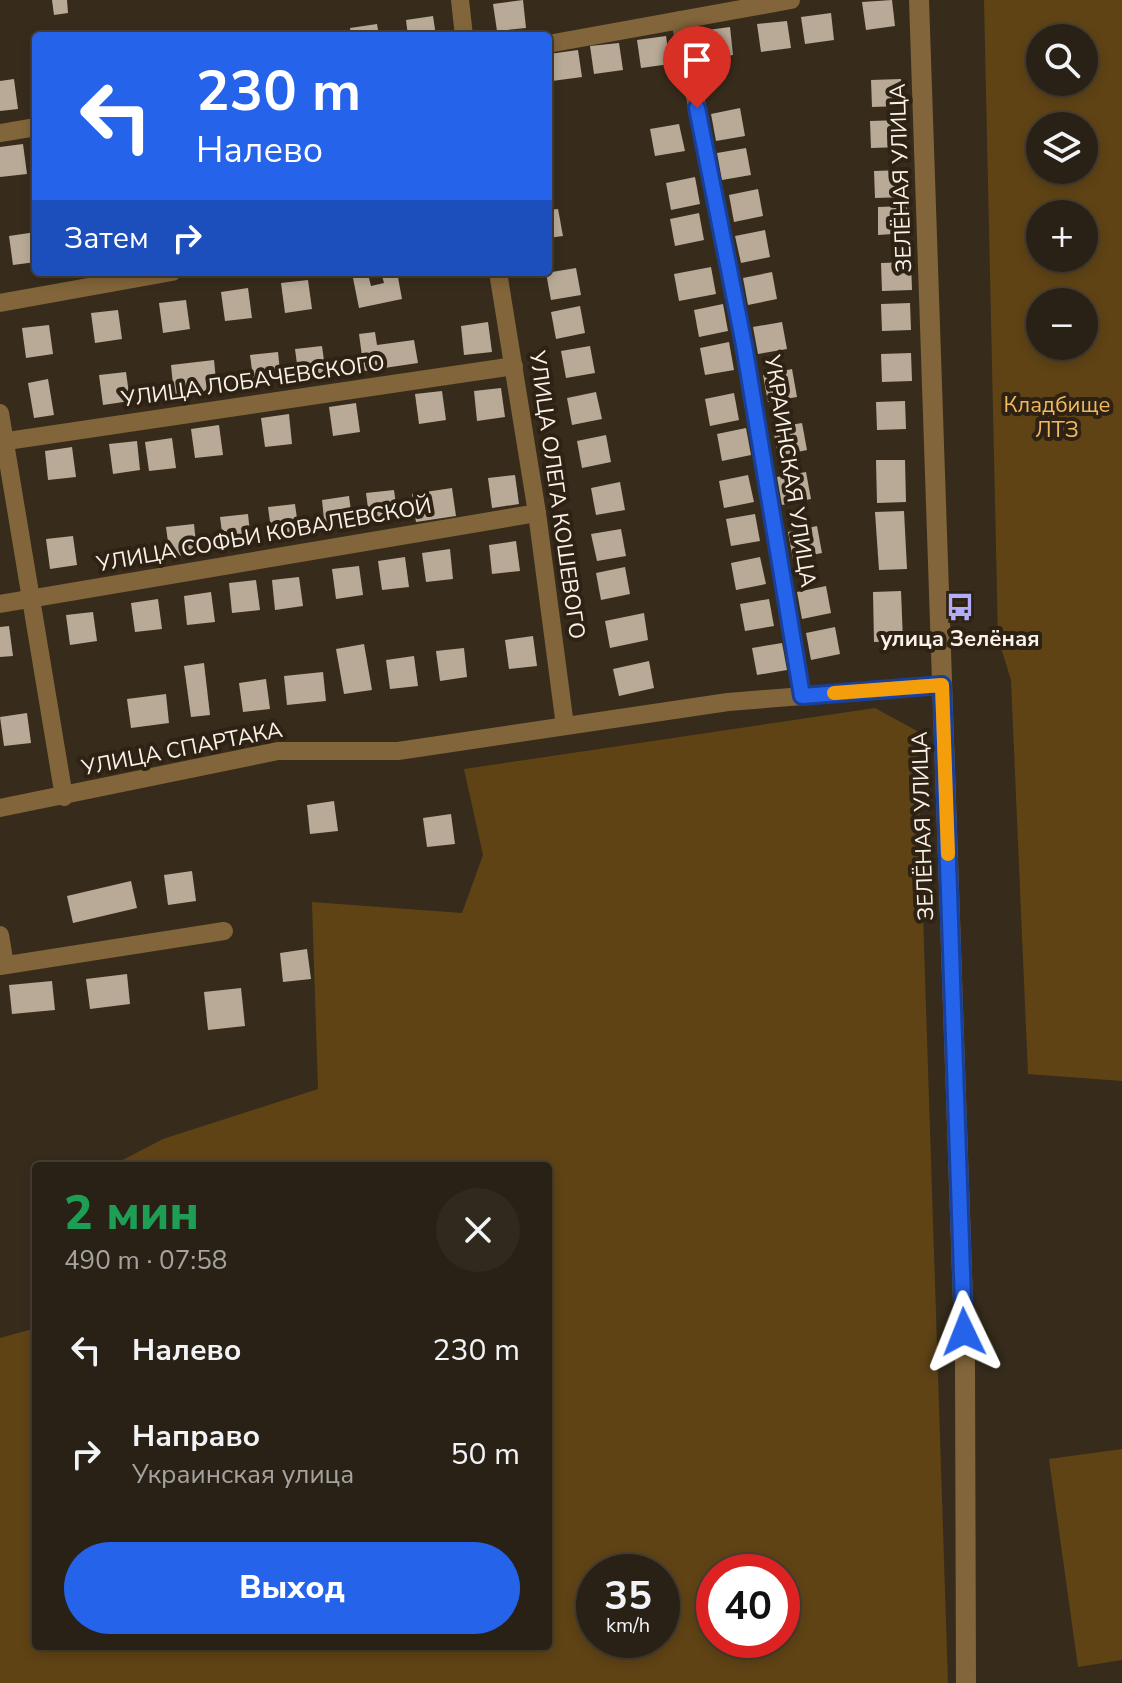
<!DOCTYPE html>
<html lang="ru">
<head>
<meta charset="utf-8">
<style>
  body { margin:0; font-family:"Nunito Sans",sans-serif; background:#31291e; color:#f1f3f6; height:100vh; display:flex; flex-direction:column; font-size:30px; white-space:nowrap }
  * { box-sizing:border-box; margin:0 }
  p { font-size:26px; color:#a5a3a0 }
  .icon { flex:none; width:44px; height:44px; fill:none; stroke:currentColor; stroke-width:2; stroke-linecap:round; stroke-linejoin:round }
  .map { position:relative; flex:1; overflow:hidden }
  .panel { position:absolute; left:32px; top:1162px; width:520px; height:488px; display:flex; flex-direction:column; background:#292115; border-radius:8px; box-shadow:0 4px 12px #0003,0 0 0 2px #453e34 }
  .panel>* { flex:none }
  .hud { position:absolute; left:32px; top:32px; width:520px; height:244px; border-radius:8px; box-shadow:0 4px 12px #0003,0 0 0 2px #453e34; background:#2563eb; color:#fff; overflow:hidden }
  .fabs { position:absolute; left:1026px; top:24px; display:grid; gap:16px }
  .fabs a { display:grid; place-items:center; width:72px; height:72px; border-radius:50%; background:#292115; box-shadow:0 4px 12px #0003,0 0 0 2px #453e34; font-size:40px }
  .speed { position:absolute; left:576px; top:1554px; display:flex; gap:16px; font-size:40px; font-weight:700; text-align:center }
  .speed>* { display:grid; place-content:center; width:104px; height:104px; border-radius:50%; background:#292115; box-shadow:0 4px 12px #0003,0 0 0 2px #453e34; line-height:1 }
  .speed small { font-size:20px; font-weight:400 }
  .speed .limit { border:12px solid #d22; background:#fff; color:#111 }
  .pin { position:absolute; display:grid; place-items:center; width:68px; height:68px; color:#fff; margin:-82px -34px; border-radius:50% 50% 50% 0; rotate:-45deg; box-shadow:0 0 8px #0007 }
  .pin .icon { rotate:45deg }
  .me { position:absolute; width:88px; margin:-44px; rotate:358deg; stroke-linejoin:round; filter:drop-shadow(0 0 6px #0008) }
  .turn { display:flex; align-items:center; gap:28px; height:168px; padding:0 32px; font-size:36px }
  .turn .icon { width:104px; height:104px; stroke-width:2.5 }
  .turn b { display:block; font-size:56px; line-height:68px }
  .then { display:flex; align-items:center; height:76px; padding:0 32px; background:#0003; gap:16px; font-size:30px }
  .round { display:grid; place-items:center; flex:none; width:84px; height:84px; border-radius:42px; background:#31291e }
  .summary { display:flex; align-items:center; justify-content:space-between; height:136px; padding:0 32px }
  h1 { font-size:48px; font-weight:800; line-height:60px; color:#1e9e55 }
  .action { display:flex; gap:16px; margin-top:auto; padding:16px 32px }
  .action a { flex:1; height:92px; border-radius:48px; background:#2563eb; color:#fff; font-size:32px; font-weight:800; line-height:92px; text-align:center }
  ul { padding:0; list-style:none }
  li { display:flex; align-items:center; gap:24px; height:104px; padding:0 32px }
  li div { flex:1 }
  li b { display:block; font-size:30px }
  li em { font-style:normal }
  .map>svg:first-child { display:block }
  .green { fill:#5f4315; fill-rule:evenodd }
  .building { fill:#b8aa97 }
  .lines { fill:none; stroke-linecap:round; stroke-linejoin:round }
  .minor { stroke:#82653a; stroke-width:18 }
  .tertiary { stroke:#82653a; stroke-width:20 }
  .route-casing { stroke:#184099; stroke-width:20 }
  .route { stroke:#2563eb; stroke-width:14 }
  .slow { stroke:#f59e0b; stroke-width:14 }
  .labels { text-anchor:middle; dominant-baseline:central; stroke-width:8; stroke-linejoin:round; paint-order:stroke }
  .street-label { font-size:22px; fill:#faf2e8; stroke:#2d2213 }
  .park-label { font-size:22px; fill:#f4b85e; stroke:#2d2213 }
  .poi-label { font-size:22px; font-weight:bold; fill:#faf2e8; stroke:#2d2213 }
</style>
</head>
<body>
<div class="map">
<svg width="1122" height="1683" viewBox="0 0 1122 1683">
  <rect width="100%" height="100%" fill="#372c1c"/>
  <g class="green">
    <path d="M 984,0 L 1122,0 L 1122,1081 L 1028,1074 L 1011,680 L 998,638 ZM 1040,38 L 1084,38 L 1084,82 L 1040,82 ZM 1040,126 L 1084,126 L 1084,170 L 1040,170 ZM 1040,214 L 1084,214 L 1084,258 L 1040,258 ZM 1040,302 L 1084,302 L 1084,346 L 1040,346 Z"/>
    <path d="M 875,708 L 917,731 L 948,1683 L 0,1683 L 0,1338 L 36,1328 L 36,1646 L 548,1646 L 548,1166 L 111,1166 L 163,1139 L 318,1089 L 312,902 L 462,913 L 483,855 L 464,769 ZM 594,1572 L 662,1572 L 662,1640 L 594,1640 ZM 714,1572 L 782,1572 L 782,1640 L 714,1640 Z"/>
    <path d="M 1122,1449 L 1122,1660 L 1078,1667 L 1049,1459 Z"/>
  </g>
  <g class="building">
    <path d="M 52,0 L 67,0 L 68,13 L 54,15 Z"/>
    <path d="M 523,0 L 526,28 L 497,31 L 493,4 Z"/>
    <path d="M 892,0 L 895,26 L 866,30 L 862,2 Z"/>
    <path d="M 831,13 L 834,40 L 805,44 L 801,17 Z"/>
    <path d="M 433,16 L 436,36 L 408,36 L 406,20 Z"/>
    <path d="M 787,21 L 791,48 L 761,52 L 757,24 Z"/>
    <path d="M 377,24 L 379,36 L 351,36 L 350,28 Z"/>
    <path d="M 730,27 L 733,55 L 704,59 L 700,31 Z"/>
    <path d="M 666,36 L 670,64 L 641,68 L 637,40 Z"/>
    <path d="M 619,43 L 623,70 L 594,74 L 590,46 Z"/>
    <path d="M 578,50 L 582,77 L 552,81 L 549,54 Z"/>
    <path d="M 14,79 L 18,109 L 0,111 L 0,81 Z"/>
    <path d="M 901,79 L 902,106 L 872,107 L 871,80 Z"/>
    <path d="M 740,108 L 745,136 L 716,141 L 711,114 Z"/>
    <path d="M 900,120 L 901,147 L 871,148 L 870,121 Z"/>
    <path d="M 679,124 L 685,151 L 655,156 L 650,129 Z"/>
    <path d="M 23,144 L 27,174 L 0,177 L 0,147 Z"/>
    <path d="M 746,148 L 751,175 L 722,180 L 717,153 Z"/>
    <path d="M 904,170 L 905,197 L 875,198 L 874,171 Z"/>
    <path d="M 695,177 L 700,204 L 671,210 L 666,183 Z"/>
    <path d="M 758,189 L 763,216 L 734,222 L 729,195 Z"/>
    <path d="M 907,206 L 908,233 L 878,235 L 878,207 Z"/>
    <path d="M 558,209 L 563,236 L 548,238 L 548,210 Z"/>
    <path d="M 699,213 L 704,240 L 675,246 L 670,219 Z"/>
    <path d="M 765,230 L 770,257 L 741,263 L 735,236 Z"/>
    <path d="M 36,232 L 36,262 L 13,265 L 9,236 Z"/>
    <path d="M 911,262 L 912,290 L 882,291 L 881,263 Z"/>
    <path d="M 711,267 L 716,294 L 679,301 L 674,274 Z"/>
    <path d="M 576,268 L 581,295 L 551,300 L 546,273 Z"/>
    <path d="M 381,272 L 397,272 L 402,299 L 359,308 L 353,278 L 368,274 L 371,286 L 384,283 Z"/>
    <path d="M 772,272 L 777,299 L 748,305 L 743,278 Z"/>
    <path d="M 308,280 L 312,309 L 285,313 L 281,283 Z"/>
    <path d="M 248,288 L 252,318 L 225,321 L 221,292 Z"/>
    <path d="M 186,300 L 190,329 L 163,333 L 159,303 Z"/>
    <path d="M 910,303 L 911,330 L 882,331 L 881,304 Z"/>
    <path d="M 723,304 L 728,331 L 699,337 L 694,310 Z"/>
    <path d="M 580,306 L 585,333 L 556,339 L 551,312 Z"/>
    <path d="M 118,310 L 122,339 L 95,343 L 91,313 Z"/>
    <path d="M 488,322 L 492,352 L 464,355 L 461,326 Z"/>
    <path d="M 782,322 L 787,349 L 758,354 L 753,327 Z"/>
    <path d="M 49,325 L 53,354 L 26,358 L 22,328 Z"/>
    <path d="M 375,332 L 377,345 L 414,340 L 418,363 L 364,371 L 359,334 Z"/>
    <path d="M 729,342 L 734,370 L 705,375 L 700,348 Z"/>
    <path d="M 322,346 L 326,375 L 299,379 L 295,349 Z"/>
    <path d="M 590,346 L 595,373 L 566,378 L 561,351 Z"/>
    <path d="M 278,352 L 281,381 L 254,385 L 250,355 Z"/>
    <path d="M 911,353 L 912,381 L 882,382 L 881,354 Z"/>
    <path d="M 214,360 L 217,390 L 174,395 L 171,365 Z"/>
    <path d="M 792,369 L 797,397 L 768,402 L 763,375 Z"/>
    <path d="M 126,372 L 130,401 L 103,405 L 99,375 Z"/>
    <path d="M 48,379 L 54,415 L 34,418 L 28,383 Z"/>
    <path d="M 501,388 L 505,417 L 477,421 L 474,391 Z"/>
    <path d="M 442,391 L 446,420 L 419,424 L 415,394 Z"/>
    <path d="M 596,392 L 602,419 L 572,425 L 567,398 Z"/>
    <path d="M 734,393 L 739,420 L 710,426 L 705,399 Z"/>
    <path d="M 905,401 L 906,429 L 877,430 L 876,402 Z"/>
    <path d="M 356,403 L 360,432 L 333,436 L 329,407 Z"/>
    <path d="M 289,414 L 292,444 L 265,447 L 261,418 Z"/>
    <path d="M 802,423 L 807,450 L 778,456 L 773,428 Z"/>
    <path d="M 219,425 L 223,455 L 195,458 L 191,429 Z"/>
    <path d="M 746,428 L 751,455 L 722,461 L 717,434 Z"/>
    <path d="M 606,435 L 611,462 L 582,468 L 577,441 Z"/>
    <path d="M 172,438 L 176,468 L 149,471 L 145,442 Z"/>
    <path d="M 137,441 L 140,470 L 113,474 L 109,444 Z"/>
    <path d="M 72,447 L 76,477 L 48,480 L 45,451 Z"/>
    <path d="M 876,460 L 905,460 L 906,502 L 877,503 Z"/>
    <path d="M 806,472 L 811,499 L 782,505 L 777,477 Z"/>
    <path d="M 515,475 L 519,504 L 492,508 L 488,478 Z"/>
    <path d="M 748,475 L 754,502 L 724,508 L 719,481 Z"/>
    <path d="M 620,482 L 625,510 L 596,515 L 591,488 Z"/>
    <path d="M 452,488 L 456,516 L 416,522 L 412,494 Z"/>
    <path d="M 394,490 L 398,519 L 370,523 L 366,493 Z"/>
    <path d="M 349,496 L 353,526 L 325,529 L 322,500 Z"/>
    <path d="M 295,504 L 299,533 L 272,537 L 268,507 Z"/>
    <path d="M 904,511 L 907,569 L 879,570 L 875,512 Z"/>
    <path d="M 248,514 L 251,543 L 224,547 L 220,517 Z"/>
    <path d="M 755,514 L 760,541 L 731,546 L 726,519 Z"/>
    <path d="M 194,524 L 197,553 L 170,557 L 166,527 Z"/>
    <path d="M 817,526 L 822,553 L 793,559 L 788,532 Z"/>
    <path d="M 621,529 L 626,556 L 597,561 L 591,534 Z"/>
    <path d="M 73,536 L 77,565 L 50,569 L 46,539 Z"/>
    <path d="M 516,541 L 520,571 L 492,574 L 489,545 Z"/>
    <path d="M 450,549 L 453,579 L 426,582 L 422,553 Z"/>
    <path d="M 405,557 L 409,587 L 382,590 L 378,561 Z"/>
    <path d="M 760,557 L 766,584 L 736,590 L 731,563 Z"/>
    <path d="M 359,566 L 363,595 L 336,599 L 332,569 Z"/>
    <path d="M 625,567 L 630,594 L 601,600 L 596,573 Z"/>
    <path d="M 299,577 L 303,606 L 275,610 L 272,580 Z"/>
    <path d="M 256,580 L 260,610 L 232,613 L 229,583 Z"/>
    <path d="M 826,586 L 831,613 L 802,619 L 797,592 Z"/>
    <path d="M 901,591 L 903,641 L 874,642 L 873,592 Z"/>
    <path d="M 211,592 L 215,622 L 187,625 L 184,596 Z"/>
    <path d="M 158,599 L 162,629 L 135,632 L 131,603 Z"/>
    <path d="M 769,599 L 774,626 L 745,631 L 740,604 Z"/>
    <path d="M 93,612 L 97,641 L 70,645 L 66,615 Z"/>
    <path d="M 644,613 L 648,640 L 610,648 L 605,621 Z"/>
    <path d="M 9,626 L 13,656 L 0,657 L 0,627 Z"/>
    <path d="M 835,627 L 840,654 L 811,660 L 806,633 Z"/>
    <path d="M 533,636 L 537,666 L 509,669 L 505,640 Z"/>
    <path d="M 782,643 L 787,670 L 757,675 L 752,648 Z"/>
    <path d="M 364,644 L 372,690 L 344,694 L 336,649 Z"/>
    <path d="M 464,648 L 467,677 L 440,681 L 436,651 Z"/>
    <path d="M 414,656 L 418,686 L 390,689 L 386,660 Z"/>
    <path d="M 649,661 L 654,688 L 619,696 L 613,669 Z"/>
    <path d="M 204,663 L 210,715 L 191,717 L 184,666 Z"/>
    <path d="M 323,672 L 326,701 L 287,705 L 284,676 Z"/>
    <path d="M 266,679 L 270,709 L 243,712 L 239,683 Z"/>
    <path d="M 166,694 L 169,723 L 131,728 L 127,699 Z"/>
    <path d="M 27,713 L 31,743 L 4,746 L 0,717 Z"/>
    <path d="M 334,801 L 338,831 L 310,834 L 307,805 Z"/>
    <path d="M 451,814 L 455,844 L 427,847 L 423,818 Z"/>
    <path d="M 192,871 L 196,901 L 168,905 L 164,875 Z"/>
    <path d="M 131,881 L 137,908 L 73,923 L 67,896 Z"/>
    <path d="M 307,949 L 311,979 L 283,982 L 280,953 Z"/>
    <path d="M 127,974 L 130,1004 L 90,1009 L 86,979 Z"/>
    <path d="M 52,981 L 55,1010 L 12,1014 L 9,985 Z"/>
    <path d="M 241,988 L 245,1026 L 208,1030 L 204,992 Z"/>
  </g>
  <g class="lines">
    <g class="minor">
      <path d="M 460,0 L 464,36"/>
      <path d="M 680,20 L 744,345 L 802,696"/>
      <path d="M 548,44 L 791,0"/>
      <path d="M 0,133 L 36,127"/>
      <path d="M 498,272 L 537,513 L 565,726"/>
      <path d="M 0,303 L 172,272"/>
      <path d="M 0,413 L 64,797"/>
      <path d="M 0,442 L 514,366"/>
      <path d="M 0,604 L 537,513"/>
      <path d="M 0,808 L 278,751 L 398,751 L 728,702 L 942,685"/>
      <path d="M 0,935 L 5,965"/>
      <path d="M 0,966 L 224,931"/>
    </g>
    <path class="tertiary" d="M 919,0 L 965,1363 L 966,1683"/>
  </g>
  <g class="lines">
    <defs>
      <path id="route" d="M 697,108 L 744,345 L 802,696 L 942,685 L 964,1332"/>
    </defs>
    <use href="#route" class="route-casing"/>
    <use href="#route" class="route"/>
    <path class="slow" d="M 834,693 L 942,685 L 948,854"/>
  </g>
  <defs>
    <symbol id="bus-bare" viewBox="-9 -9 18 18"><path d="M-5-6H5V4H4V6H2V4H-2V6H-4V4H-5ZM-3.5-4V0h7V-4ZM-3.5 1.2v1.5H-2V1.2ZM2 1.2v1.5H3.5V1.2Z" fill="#b1adfa" stroke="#2d2213" stroke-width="2.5" paint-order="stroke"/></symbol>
  </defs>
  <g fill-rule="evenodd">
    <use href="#bus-bare" x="940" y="587" width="40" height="40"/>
  </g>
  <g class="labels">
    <g class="street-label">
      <text transform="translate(901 178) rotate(-92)">ЗЕЛЁНАЯ УЛИЦА</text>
      <text transform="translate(253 381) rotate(-8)">УЛИЦА ЛОБАЧЕВСКОГО</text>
      <text transform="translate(790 471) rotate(81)">УКРАИНСКАЯ УЛИЦА</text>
      <text transform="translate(557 495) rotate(82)">УЛИЦА ОЛЕГА КОШЕВОГО</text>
      <text transform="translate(264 535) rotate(-10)">УЛИЦА СОФЬИ КОВАЛЕВСКОЙ</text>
      <text transform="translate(182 749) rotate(-11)">УЛИЦА СПАРТАКА</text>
      <text transform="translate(923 826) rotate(-92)">ЗЕЛЁНАЯ УЛИЦА</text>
    </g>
    <g class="park-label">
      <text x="1057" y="405">Кладбище<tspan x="1057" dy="25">ЛТЗ</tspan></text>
    </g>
    <g class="poi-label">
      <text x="960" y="639">улица Зелёная</text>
    </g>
  </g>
</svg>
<div class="fabs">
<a><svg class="icon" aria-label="search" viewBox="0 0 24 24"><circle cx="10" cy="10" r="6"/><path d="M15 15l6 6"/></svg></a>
<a><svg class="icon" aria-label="layers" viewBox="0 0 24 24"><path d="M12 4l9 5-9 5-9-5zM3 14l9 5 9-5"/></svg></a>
<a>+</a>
<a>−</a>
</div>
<div class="speed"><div>35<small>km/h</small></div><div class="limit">40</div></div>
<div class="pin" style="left:697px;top:108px;background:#d93025"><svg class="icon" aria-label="arrive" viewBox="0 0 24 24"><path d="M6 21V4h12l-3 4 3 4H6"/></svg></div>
<svg class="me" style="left:964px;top:1332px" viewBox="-20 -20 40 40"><path d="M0-17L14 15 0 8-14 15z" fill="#2563eb" stroke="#fff" stroke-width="4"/></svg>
<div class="hud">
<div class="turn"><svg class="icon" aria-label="left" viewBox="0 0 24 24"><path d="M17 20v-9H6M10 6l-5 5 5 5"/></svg><div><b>230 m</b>Налево</div></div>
<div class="then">Затем<svg class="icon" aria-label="right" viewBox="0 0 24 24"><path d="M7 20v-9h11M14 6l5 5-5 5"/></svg></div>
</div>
<section class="panel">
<div class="summary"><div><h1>2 мин</h1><p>490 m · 07:58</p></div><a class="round"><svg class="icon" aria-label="close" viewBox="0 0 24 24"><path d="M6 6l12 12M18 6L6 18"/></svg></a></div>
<ul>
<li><svg class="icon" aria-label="left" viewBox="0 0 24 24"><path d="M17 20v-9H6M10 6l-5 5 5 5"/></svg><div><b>Налево</b></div><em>230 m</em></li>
<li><svg class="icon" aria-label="right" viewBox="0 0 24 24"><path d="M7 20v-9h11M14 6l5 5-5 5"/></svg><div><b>Направо</b><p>Украинская улица</p></div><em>50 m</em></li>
</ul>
<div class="action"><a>Выход</a></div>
</section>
</div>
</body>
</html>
